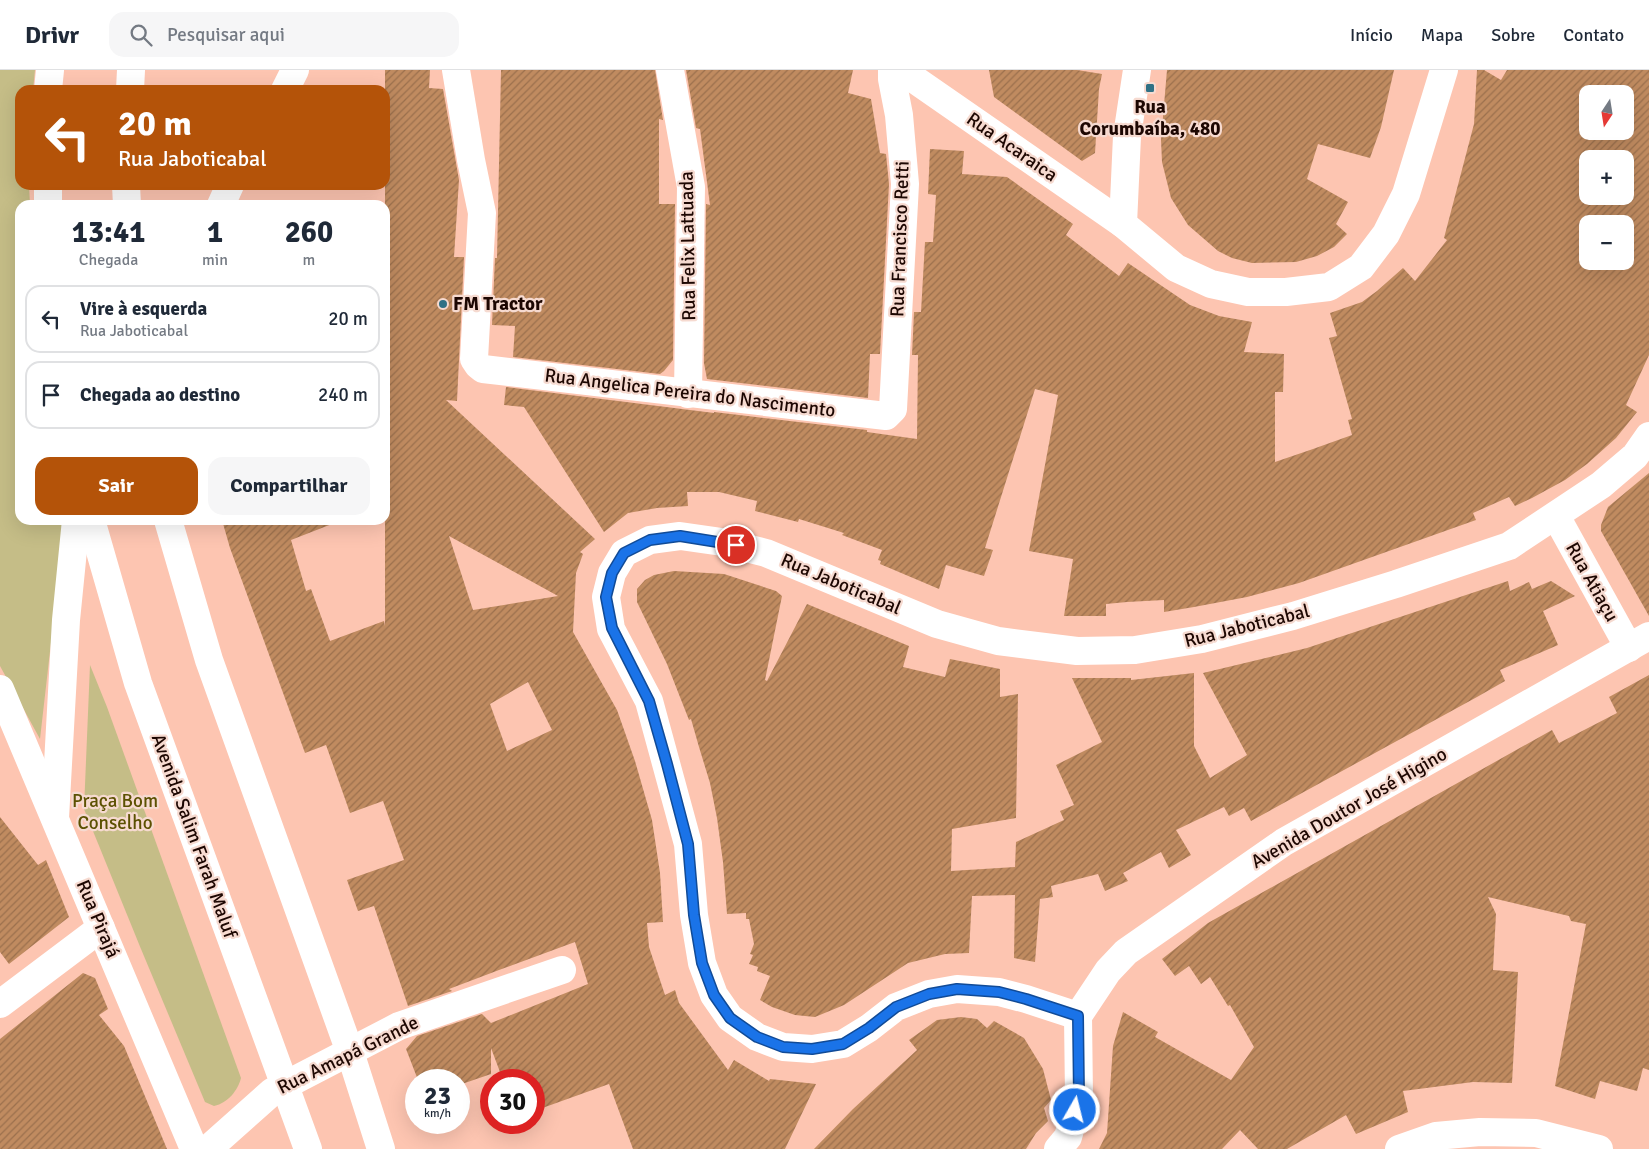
<!DOCTYPE html>
<html lang="pt">
<head>
<meta charset="utf-8">
<style>
  body { margin:0; font-family:Signika,sans-serif; background:#f6f6f7; color:#1f2937; height:100vh; display:flex; flex-direction:column; font-size:19px; white-space:nowrap }
  * { box-sizing:border-box; margin:0 }
  p { font-size:16px; color:#747a83 }
  .icon { flex:none; width:28px; height:28px; fill:none; stroke:currentColor; stroke-width:2; stroke-linecap:round; stroke-linejoin:round }
  .map { position:relative; flex:1; overflow:hidden }
  .sheet { position:absolute; left:15px; top:130px; width:375px; height:325px; display:flex; flex-direction:column; background:#fff; border-radius:15px; box-shadow:0 5px 20px #0002 }
  .sheet>* { flex:none }
  .top-card { position:absolute; left:15px; top:15px; width:375px; height:105px; border-radius:15px; box-shadow:0 5px 20px #0002; background:#b45309; color:#fff; overflow:hidden }
  .needle { width:32px; rotate:192deg }
  .controls { position:absolute; left:1579px; top:15px; display:grid; gap:10px }
  .controls a { display:grid; place-items:center; width:55px; height:55px; border-radius:10px; background:#fff; box-shadow:0 5px 20px #0002; font-size:25px }
  .speed { position:absolute; left:405px; top:999px; display:flex; gap:10px; font-size:25px; font-weight:700; text-align:center }
  .speed>* { display:grid; place-content:center; width:65px; height:65px; border-radius:50%; background:#fff; box-shadow:0 5px 20px #0002; line-height:1 }
  .speed small { font-size:12px; font-weight:400 }
  .speed .limit { border:8px solid #d22; background:#fff; color:#111 }
  .pin { position:absolute; display:grid; place-items:center; width:42px; height:42px; color:#fff; margin:-21px; border:2px solid #fff; border-radius:50%; box-shadow:0 1px 5px #0007 }
  .me { position:absolute; width:55px; margin:-28px; rotate:8deg; stroke-linejoin:round; filter:drop-shadow(0 0 4px #0008) }
  .turn { display:flex; align-items:center; gap:18px; height:105px; padding:0 20px; font-size:22px }
  .turn .icon { width:65px; height:65px; stroke-width:2.5 }
  .turn b { display:block; font-size:35px; line-height:42px }
  .eta { display:flex; justify-content:space-evenly; align-items:center; height:85px; text-align:center }
  .eta b { font-size:30px; font-weight:700; line-height:35px }
  .cta { display:flex; gap:10px; margin-top:auto; padding:10px 20px }
  .cta a { flex:1; height:58px; border-radius:15px; background:#b45309; color:#fff; font-size:20px; font-weight:700; line-height:58px; text-align:center }
  .cta a+a { background:#f6f6f7; color:#1f2937 }
  ul { padding:0; list-style:none }
  li { display:flex; align-items:center; gap:15px; height:68px; margin:0 10px 8px; padding:0 10px; border:2px solid #e0e1e3; border-radius:15px }
  li div { flex:1 }
  li b { display:block; font-size:19px }
  li em { font-style:normal }
  header { display:flex; align-items:center; gap:30px; box-sizing:border-box; height:70px; padding:0 25px; background:#fff; border-bottom:1px solid #e0e1e3 }
  header strong { font-size:24px }
  nav { display:flex; gap:28px; margin-inline-start:auto; font-size:18px }
  .search { width:350px; height:45px; background:#f6f6f7; display:flex; align-items:center; gap:12px; box-sizing:border-box; padding:0 18px; border-radius:15px; color:#747a83; font-size:19px }
  .map>svg:first-child { display:block }
  .green { fill:#c5bd87 }
  .building { fill:url(#building-hatch); fill-rule:evenodd }
  .lines { fill:none; stroke-linecap:round; stroke-linejoin:round }
  .minor { stroke:#fff; stroke-width:28 }
  .highway { stroke:#fff; stroke-width:28 }
  .route-casing { stroke:#114b97; stroke-width:12 }
  .route { stroke:#1a73e8; stroke-width:9 }
  .poi-dot { fill:#307185; stroke:#f6dad0; stroke-width:2 }
  .labels { text-anchor:middle; dominant-baseline:central; stroke-width:4.5; stroke-linejoin:round; paint-order:stroke }
  .poi-label { font-size:19px; font-weight:bold; fill:#1d0702; stroke:#f6dad0 }
  .street-label { font-size:19px; fill:#1d0702; stroke:#f6dad0 }
  .park-label { font-size:19px; fill:#5c5102; stroke:#f6dad0 }
</style>
</head>
<body>
<header>
<strong>Drivr</strong>
<div class="search"><svg class="icon" aria-label="search" viewBox="0 0 24 24"><circle cx="10" cy="10" r="6"/><path d="M15 15l6 6"/></svg>Pesquisar aqui</div>
<nav><a>Início</a><a>Mapa</a><a>Sobre</a><a>Contato</a></nav>
</header>
<div class="map">
<svg width="1649" height="1079" viewBox="0 0 1649 1079">
  <defs>
    <pattern id="building-hatch" width="6" height="6" patternUnits="userSpaceOnUse" patternTransform="scale(1.25)"><rect width="6" height="6" fill="#c08b60"/><path d="M-1 1l2-2M0 6l6-6M5 7l2-2" fill="none" stroke="#9b704d"/></pattern>
  </defs>
  <rect width="100%" height="100%" fill="#fdc5b1"/>
  <g class="green">
    <path d="M 0,0 L 35,0 L 33,20 L 20,20 L 20,115 L 29,115 L 30,135 L 20,135 L 20,450 L 65,450 L 40,669 L 0,596 Z"/>
    <path d="M 90,595 L 107,637 L 241,1008 C 238,1020 228,1033 214,1036 L 205,1032 L 141,879 L 84,739 Z"/>
  </g>
  <g class="building">
    <path d="M 385,0 L 430,0 L 429,18 L 443,19 L 459,110 L 454,187 L 464,187 L 457,331 L 446,330 L 595,469 L 580,482 L 583,484 L 576,503 L 573,562 L 617,640 L 635,691 L 652,750 L 660,803 L 663,852 L 647,853 L 649,877 L 665,925 L 675,920 L 679,933 L 728,1000 L 734,990 L 769,1011 L 770,1009 L 816,1014 L 785,1079 L 633,1079 L 609,1014 L 534,1041 L 534,1010 L 503,1010 L 491,978 L 491,1004 L 459,1015 L 459,1010 L 418,1010 L 406,979 L 417,966 L 482,944 L 491,953 L 588,914 L 575,872 L 499,900 L 449,919 L 452,921 L 408,936 L 374,836 L 358,841 L 347,810 L 404,790 L 383,731 L 350,743 L 326,675 L 305,683 L 230,478 L 222,450 L 337,450 L 337,452 L 291,470 L 306,521 L 311,519 L 330,571 L 384,551 L 385,556 ZM 449,466 L 558,526 L 473,540 ZM 528,612 L 552,660 L 507,681 L 490,634 Z"/>
    <path d="M 501,0 L 655,0 L 663,50 L 659,49 L 659,134 L 675,134 L 673,290 L 664,301 L 660,304 L 513,287 L 515,256 L 492,255 L 495,188 L 497,188 Z"/>
    <path d="M 686,0 L 853,0 L 848,23 L 871,29 L 880,83 L 886,84 L 889,114 L 880,284 L 870,284 L 868,328 L 707,309 L 704,293 L 706,134 L 710,135 L 700,59 L 696,58 Z"/>
    <path d="M 989,0 L 1077,0 L 1102,4 L 1099,19 L 1095,83 L 1082,91 L 994,27 Z"/>
    <path d="M 1167,0 L 1394,0 L 1381,57 L 1370,88 L 1318,74 L 1307,109 L 1348,132 L 1336,154 L 1347,164 L 1334,177 L 1317,186 L 1296,192 L 1252,193 L 1232,188 L 1218,181 L 1188,155 L 1171,128 L 1162,92 L 1161,70 Z"/>
    <path d="M 1477,0 L 1484,0 L 1501,10 L 1507,0 L 1649,0 L 1649,285 L 1626,335 L 1637,342 L 1616,368 L 1587,394 L 1565,410 L 1532,428 L 1515,436 L 1509,427 L 1473,443 L 1476,450 L 1299,513 L 1247,527 L 1194,537 L 1164,542 L 1164,530 L 1127,532 L 1106,534 L 1106,546 L 1064,546 L 1073,489 L 1029,481 L 1058,325 L 1035,319 L 985,478 L 993,480 L 984,506 L 946,495 L 939,519 L 880,494 L 881,491 L 878,490 L 882,480 L 842,465 L 844,463 L 799,449 L 798,452 L 755,441 L 757,431 L 719,422 L 687,422 L 688,436 L 657,438 L 628,443 L 604,462 L 524,337 L 504,335 L 506,317 L 714,343 L 714,342 L 867,360 L 867,362 L 917,369 L 918,285 L 912,285 L 914,242 L 921,242 L 925,172 L 933,172 L 936,125 L 928,124 L 930,79 L 964,81 L 962,104 L 1007,107 L 1073,154 L 1066,165 L 1119,206 L 1128,193 L 1190,235 L 1219,246 L 1252,252 L 1244,282 L 1284,284 L 1283,322 L 1275,322 L 1275,392 L 1313,379 L 1352,365 L 1348,350 L 1352,349 L 1329,268 L 1337,266 L 1330,243 L 1362,232 L 1377,221 L 1403,198 L 1415,211 L 1447,170 L 1444,168 L 1474,54 ZM 1588,24 L 1625,24 L 1625,61 L 1588,61 ZM 1588,89 L 1625,89 L 1625,126 L 1588,126 ZM 1588,154 L 1625,154 L 1625,191 L 1588,191 Z"/>
    <path d="M 1649,403 L 1649,546 L 1601,461 L 1601,455 L 1608,437 Z"/>
    <path d="M 674,501 L 724,504 L 776,521 L 782,526 L 765,610 L 767,611 L 807,534 L 909,576 L 903,597 L 945,607 L 950,589 L 1000,599 L 1000,627 L 1018,624 L 1016,748 L 952,759 L 951,801 L 1015,797 L 1016,772 L 1064,750 L 1060,741 L 1074,735 L 1056,695 L 1102,672 L 1072,608 L 1131,608 L 1131,610 L 1194,603 L 1194,676 L 1210,708 L 1247,685 L 1203,603 L 1307,578 L 1508,511 L 1510,521 L 1529,512 L 1532,519 L 1551,511 L 1575,526 L 1543,541 L 1558,575 L 1500,600 L 1505,611 L 1477,627 L 1251,751 L 1244,738 L 1229,746 L 1224,737 L 1176,760 L 1191,785 L 1169,798 L 1161,782 L 1123,803 L 1128,811 L 1105,821 L 1098,804 L 1051,816 L 1053,827 L 1040,829 L 1035,892 L 1014,888 L 1015,825 L 972,826 L 969,883 L 945,884 L 908,893 L 844,935 L 815,947 L 795,945 L 772,937 L 760,930 L 770,906 L 757,901 L 758,897 L 749,894 L 753,885 L 750,884 L 754,874 L 749,849 L 746,849 L 746,843 L 727,844 L 723,792 L 717,748 L 710,713 L 699,677 L 691,649 L 689,650 L 667,594 L 637,532 L 637,519 L 645,510 L 654,505 Z"/>
    <path d="M 1649,605 L 1649,1000 L 1643,998 L 1637,1021 L 1600,1011 L 1595,1029 L 1555,1016 L 1586,854 L 1571,851 L 1569,846 L 1488,827 L 1496,844 L 1493,900 L 1518,902 L 1512,1013 L 1473,1012 L 1403,1021 L 1408,1042 L 1356,1064 L 1346,1045 L 1287,1079 L 1258,1079 L 1240,1060 L 1222,1079 L 1099,1079 L 1107,1063 L 1113,976 L 1123,942 L 1158,962 L 1155,967 L 1231,1010 L 1254,977 L 1230,935 L 1228,936 L 1210,907 L 1201,914 L 1189,896 L 1175,906 L 1162,889 L 1208,853 L 1552,660 L 1559,673 L 1617,643 L 1609,627 Z"/>
    <path d="M 0,747 L 38,795 L 46,790 L 69,847 L 9,894 L 0,882 Z"/>
    <path d="M 83,903 L 95,908 L 108,939 L 99,945 L 124,976 L 167,1079 L 0,1079 L 0,969 Z"/>
    <path d="M 961,947 L 977,949 L 987,958 L 994,951 L 1024,968 L 1043,999 L 1051,1030 L 1044,1038 L 1048,1051 L 1036,1063 L 1026,1079 L 814,1079 L 853,1039 L 917,980 L 909,970 L 937,950 Z"/>
  </g>
  <g class="lines">
    <g class="minor">
      <path d="M 456,0 L 471,90 L 482,143 L 474,289 L 478,295 L 483,299 L 886,346 L 893,339 L 905,114 L 899,45 L 892,9 L 892,0"/>
      <path d="M 670,0 L 691,117 L 688,324"/>
      <path d="M 901,0 L 1123,154"/>
      <path d="M 1137,0 L 1127,66 L 1123,154 L 1176,198 L 1211,214 L 1248,222 L 1286,222 L 1329,217 L 1361,197 L 1386,164 L 1406,124 L 1444,0"/>
      <path d="M 285,20 L 295,0"/>
      <path d="M 221,135 L 230,115"/>
      <path d="M 1556,446 L 1629,578"/>
      <path d="M 0,619 L 194,1079"/>
      <path d="M 0,934 L 101,858"/>
      <path d="M 1078,946 L 1026,929 L 999,922 L 957,919 L 929,924 L 896,937 L 869,958 L 843,974 L 812,979 L 783,977 L 757,967 L 730,948 L 714,925 L 702,893 L 694,845 L 688,774 L 649,631 L 611,559 L 606,527 L 612,503 L 624,483 L 650,470 L 680,466 L 722,472 L 766,483 L 937,554 L 998,571 L 1077,581 L 1135,580 L 1202,569 L 1293,546 L 1396,514 L 1509,476 L 1601,415 L 1635,386 L 1649,366"/>
      <path d="M 1078,946 L 1108,901 L 1126,882 L 1284,772 L 1649,566"/>
      <path d="M 208,1079 L 272,1022 L 399,956 L 562,900"/>
      <path d="M 1058,1079 L 1068,1067 L 1079,1027 L 1078,946"/>
      <path d="M 1399,1079 L 1436,1066 L 1480,1062 L 1536,1063 L 1599,1079"/>
    </g>
    <g class="highway">
      <path d="M 48,20 L 50,0"/>
      <path d="M 130,20 L 131,0"/>
      <path d="M 48,115 L 48,135"/>
      <path d="M 126,115 L 127,135"/>
      <path d="M 91,450 L 138,613 L 308,1079"/>
      <path d="M 168,450 L 209,590 L 350,982 L 381,1079"/>
      <path d="M 55,748 L 66,550 L 76,450"/>
    </g>
  </g>
  <g class="lines">
    <defs>
      <path id="route" d="M 736,475 L 680,466 L 650,470 L 624,483 L 612,503 L 606,527 L 612,558 L 649,631 L 667,694 L 688,774 L 694,845 L 702,893 L 714,925 L 730,948 L 757,967 L 783,977 L 812,979 L 843,974 L 869,958 L 896,937 L 929,924 L 957,919 L 999,922 L 1026,929 L 1078,946 L 1079,1027 L 1075,1040"/>
    </defs>
    <use href="#route" class="route-casing"/>
    <use href="#route" class="route"/>
  </g>
  <g class="poi-dot">
    <rect x="1145" y="13" width="10" height="10" rx="2.5"/>
    <circle cx="443" cy="234" r="5"/>
  </g>
  <g class="labels">
    <g class="poi-label">
      <text x="1150" y="37">Rua<tspan x="1150" dy="22">Corumbaíba, 480</tspan></text>
      <text x="453" y="234" text-anchor="start">FM Tractor</text>
    </g>
    <g class="street-label">
      <text transform="translate(1012 77) rotate(35)">Rua Acaraica</text>
      <text transform="translate(900 169) rotate(-88)">Rua Francisco Retti</text>
      <text transform="translate(688 176) rotate(-91)">Rua Felix Lattuada</text>
      <text transform="translate(690 323) rotate(7)">Rua Angelica Pereira do Nascimento</text>
      <text transform="translate(1592 512) rotate(61)">Rua Atiaçu</text>
      <text transform="translate(841 514) rotate(23)">Rua Jaboticabal</text>
      <text transform="translate(1247 556) rotate(-14)">Rua Jaboticabal</text>
      <text transform="translate(1349 738) rotate(-30)">Avenida Doutor José Higino</text>
      <text transform="translate(194 766) rotate(70)">Avenida Salim Farah Maluf</text>
      <text transform="translate(98 849) rotate(67)">Rua Pirajá</text>
      <text transform="translate(348 985) rotate(-26)">Rua Amapá Grande</text>
    </g>
    <g class="park-label">
      <text x="115" y="731">Praça Bom<tspan x="115" dy="22">Conselho</tspan></text>
    </g>
  </g>
</svg>
<div class="controls">
<a><svg class="needle" viewBox="-14 -14 28 28"><path d="M0-13l5 13h-10z" fill="#e53935"/><path d="M0 13l5-13h-10z" fill="#747a83"/></svg></a>
<a>+</a>
<a>−</a>
</div>
<div class="speed"><div>23<small>km/h</small></div><div class="limit">30</div></div>
<div class="pin" style="left:736px;top:475px;background:#d93025"><svg class="icon" aria-label="arrive" viewBox="0 0 24 24"><path d="M6 21V4h12l-3 4 3 4H6"/></svg></div>
<svg class="me" style="left:1075px;top:1040px" viewBox="-20 -20 40 40"><circle r="17" fill="#1a73e8" stroke="#fff" stroke-width="3"/><path d="M0-11L8 9 0 5-8 9z" fill="#fff"/></svg>
<div class="top-card">
<div class="turn"><svg class="icon" aria-label="left" viewBox="0 0 24 24"><path d="M17 20v-9H6M10 6l-5 5 5 5"/></svg><div><b>20 m</b>Rua Jaboticabal</div></div>
</div>
<section class="sheet">
<div class="eta">
<div><b>13:41</b><p>Chegada</p></div>
<div><b>1</b><p>min</p></div>
<div><b>260</b><p>m</p></div>
</div>
<ul>
<li><svg class="icon" aria-label="left" viewBox="0 0 24 24"><path d="M17 20v-9H6M10 6l-5 5 5 5"/></svg><div><b>Vire à esquerda</b><p>Rua Jaboticabal</p></div><em>20 m</em></li>
<li><svg class="icon" aria-label="arrive" viewBox="0 0 24 24"><path d="M6 21V4h12l-3 4 3 4H6"/></svg><div><b>Chegada ao destino</b></div><em>240 m</em></li>
</ul>
<div class="cta"><a>Sair</a><a>Compartilhar</a></div>
</section>
</div>
</body>
</html>
